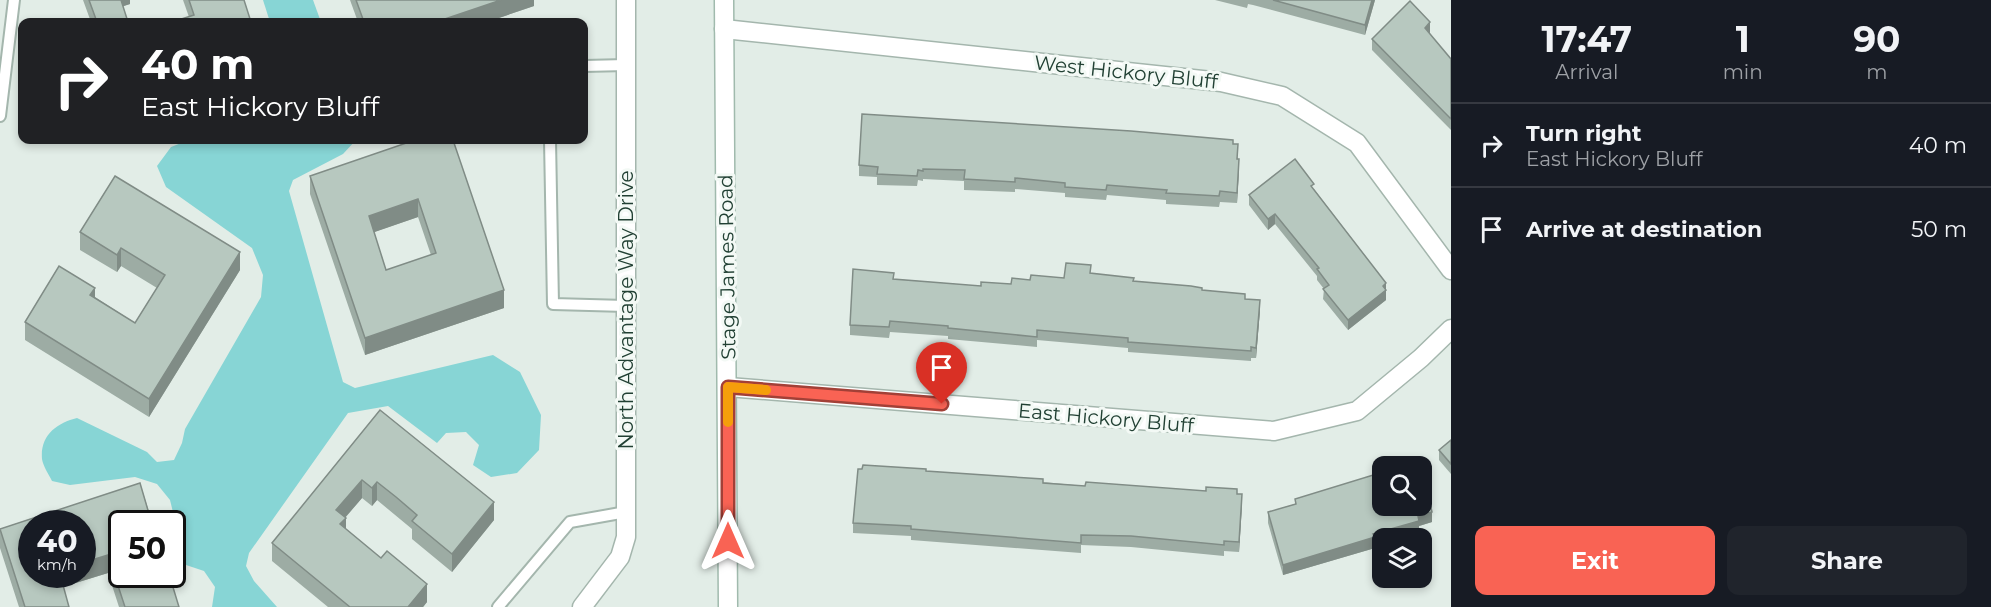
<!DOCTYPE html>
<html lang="en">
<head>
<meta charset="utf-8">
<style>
  body { margin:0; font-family:Montserrat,sans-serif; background:#20242c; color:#f1f3f6; height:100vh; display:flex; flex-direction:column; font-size:22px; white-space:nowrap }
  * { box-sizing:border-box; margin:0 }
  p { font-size:20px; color:#9ea1a6 }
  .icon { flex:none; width:33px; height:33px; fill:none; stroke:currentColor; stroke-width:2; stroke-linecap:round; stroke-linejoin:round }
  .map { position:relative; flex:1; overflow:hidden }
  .sheet { display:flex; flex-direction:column; background:#171b24; width:540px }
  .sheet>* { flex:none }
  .hud { position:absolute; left:18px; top:18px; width:570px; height:126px; border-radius:12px; box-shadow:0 3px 9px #0003; background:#202124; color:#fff; overflow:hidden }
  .fabs { position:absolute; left:1372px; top:456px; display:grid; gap:12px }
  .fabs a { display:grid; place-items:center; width:60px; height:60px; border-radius:12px; background:#171b24; box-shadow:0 3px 9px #0003; font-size:30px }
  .speed { position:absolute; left:18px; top:510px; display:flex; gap:12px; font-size:30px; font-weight:700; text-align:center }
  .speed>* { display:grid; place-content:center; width:78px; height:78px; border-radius:50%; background:#171b24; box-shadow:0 3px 9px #0003; line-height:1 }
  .speed small { font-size:15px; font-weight:400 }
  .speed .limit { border:3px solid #111; border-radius:9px; background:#fff; color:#111 }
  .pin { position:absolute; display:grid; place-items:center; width:51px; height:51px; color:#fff; margin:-62px -26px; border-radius:50% 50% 50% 0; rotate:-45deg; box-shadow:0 0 6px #0007 }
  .pin .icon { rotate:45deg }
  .me { position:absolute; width:66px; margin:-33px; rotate:0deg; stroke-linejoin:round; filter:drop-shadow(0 0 4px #0008) }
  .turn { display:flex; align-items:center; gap:21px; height:126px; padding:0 24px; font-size:27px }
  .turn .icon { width:78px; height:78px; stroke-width:2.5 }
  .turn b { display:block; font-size:42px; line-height:51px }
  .eta { display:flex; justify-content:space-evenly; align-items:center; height:102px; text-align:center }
  .eta b { font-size:36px; font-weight:700; line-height:42px }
  .button { display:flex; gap:12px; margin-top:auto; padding:12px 24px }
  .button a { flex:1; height:69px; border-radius:12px; background:#f96354; color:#fff; font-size:24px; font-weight:700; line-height:69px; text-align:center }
  .button a+a { background:#20242c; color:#f1f3f6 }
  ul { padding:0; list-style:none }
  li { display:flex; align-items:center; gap:18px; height:84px; padding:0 24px; border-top:2px solid #363941 }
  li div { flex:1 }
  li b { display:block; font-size:22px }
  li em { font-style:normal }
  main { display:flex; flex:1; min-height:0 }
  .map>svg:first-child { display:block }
  .water { fill:#87d5d5 }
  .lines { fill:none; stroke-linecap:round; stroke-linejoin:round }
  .lane-casing { stroke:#a4b6ad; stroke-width:14 }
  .street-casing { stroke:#a4b6ad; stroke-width:21 }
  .secondary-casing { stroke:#a0baad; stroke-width:21 }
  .lane { stroke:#fff; stroke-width:10 }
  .street { stroke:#fff; stroke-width:18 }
  .secondary { stroke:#fff; stroke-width:18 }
  .wall { fill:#9daca4; fill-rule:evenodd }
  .shaded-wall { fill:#808c86 }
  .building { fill:#b7c8bf; stroke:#808c86; stroke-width:1.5; fill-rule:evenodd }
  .route-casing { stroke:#a24037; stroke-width:15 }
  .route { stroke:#f96354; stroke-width:10 }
  .slow { stroke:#f59e0b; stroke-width:10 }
  .labels { text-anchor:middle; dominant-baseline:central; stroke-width:6; stroke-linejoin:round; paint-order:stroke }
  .street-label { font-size:20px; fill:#214033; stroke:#f3f9f5 }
</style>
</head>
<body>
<main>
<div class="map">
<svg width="1451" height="607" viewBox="0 0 1451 607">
  <rect width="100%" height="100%" fill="#e2ede7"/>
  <g class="water">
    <path d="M 263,0 L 313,0 L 321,22 L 270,22 Z"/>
    <path d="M 189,140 L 356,140 L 343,154 L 293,180 L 289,191 L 343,382 L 355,388 L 493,355 L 520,372 L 541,415 L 539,450 L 517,473 L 491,477 L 473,465 L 479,445 L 466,432 L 446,433 L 437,443 L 388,406 L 348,413 L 249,553 L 246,566 L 254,581 L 277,607 L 212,607 L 215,587 L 204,571 L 186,565 L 170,500 L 157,484 L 135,477 L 70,485 L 52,481 C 49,475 43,466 42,459 C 40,435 57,423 77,418 L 147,452 L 157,462 L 174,460 L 182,443 L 185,429 L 261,297 L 263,275 L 252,248 L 166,187 L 157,166 L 171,147 Z"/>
  </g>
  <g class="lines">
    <defs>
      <g id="lane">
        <path d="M 584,66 L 626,65"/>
        <path d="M 0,116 L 14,0"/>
        <path d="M 550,140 L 553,304 L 626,306"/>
        <path d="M 498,607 L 570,522 L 626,512"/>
      </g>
      <g id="street">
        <path d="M 724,29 L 1221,82 L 1282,96 L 1357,143 L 1451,270"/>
        <path d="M 728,387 L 1274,431 L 1357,411 L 1421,358 L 1451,329"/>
        <path d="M 582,607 L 620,557 L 626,537 L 626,0"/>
      </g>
      <path id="secondary" d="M 724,0 L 728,607"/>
    </defs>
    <use href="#lane" class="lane-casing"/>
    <use href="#street" class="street-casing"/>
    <use href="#secondary" class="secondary-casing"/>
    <use href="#lane" class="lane"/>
    <use href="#street" class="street"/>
    <use href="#secondary" class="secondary"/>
  </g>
  <g class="wall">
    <path d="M 83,0 L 130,0 L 130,4 L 123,6 L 128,22 L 91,22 Z"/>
    <path d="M 183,0 L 244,0 L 189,17 Z"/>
    <path d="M 350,0 L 534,0 L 534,6 L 487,22 L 358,22 Z"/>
    <path d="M 1215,0 L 1375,0 L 1365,35 L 1253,5 L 1248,4 L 1247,8 Z"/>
    <path d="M 1429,33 L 1451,59 L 1451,130 L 1372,50 L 1372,39 L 1430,33 Z"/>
    <path d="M 415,140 L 504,308 L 365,355 L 310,194 L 310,176 ZM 418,217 L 431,255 L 386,270 L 374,232 Z"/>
    <path d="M 1233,144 L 1238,159 L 1239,169 L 1237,203 L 1220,202 L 1219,207 L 1166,204 L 1166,200 L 1107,195 L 1106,200 L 1065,197 L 1065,193 L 1015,189 L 1015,192 L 964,190 L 964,181 L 923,179 L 923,181 L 918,180 L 917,186 L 877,185 L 877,177 L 859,176 L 859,165 Z"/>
    <path d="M 1314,189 L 1386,283 L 1386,300 L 1348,330 L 1323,299 L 1324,289 L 1317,280 L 1317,276 L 1275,224 L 1268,230 L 1249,205 L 1249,195 Z"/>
    <path d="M 80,232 L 240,270 L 149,417 L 25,340 L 25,322 L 95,297 L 135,323 L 157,288 L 121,266 L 117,272 L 80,250 Z"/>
    <path d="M 1091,273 L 1134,281 L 1202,290 L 1245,299 L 1260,310 L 1256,358 L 1251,358 L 1251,361 L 1128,352 L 1128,348 L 1037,340 L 1037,347 L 948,339 L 948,336 L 890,332 L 889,338 L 850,335 L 850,325 L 894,279 L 981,286 L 1011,284 L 1030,280 L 1064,278 Z"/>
    <path d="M 380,410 L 494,520 L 452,572 L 412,539 L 412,529 L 377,500 L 372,506 L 362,498 L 345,518 L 346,529 L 427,602 L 423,607 L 328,607 L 272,561 L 272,543 Z"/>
    <path d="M 1451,440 L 1451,474 L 1439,460 L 1439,450 Z"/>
    <path d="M 926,471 L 1085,486 L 1237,494 L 1242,504 L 1239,552 L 1224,551 L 1224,556 L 1131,547 L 1081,545 L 1081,553 L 911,540 L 911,536 L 853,533 L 853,523 Z"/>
    <path d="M 140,483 L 179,607 L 119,607 L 108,573 L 63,587 L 69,607 L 19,607 L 0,548 L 0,529 Z"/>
    <path d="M 1295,499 L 1432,522 L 1419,526 L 1419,531 L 1393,538 L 1383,538 L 1383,541 L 1375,543 L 1375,548 L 1283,575 L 1268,523 L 1268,512 L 1295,504 Z"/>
  </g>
  <g class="shaded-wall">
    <path d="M 118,0 L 130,0 L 130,4 L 118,8 Z"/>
    <path d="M 501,0 L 534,0 L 534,6 L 487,22 L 436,22 Z"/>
    <path d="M 1372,0 L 1375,0 L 1365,35 L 1365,25 Z"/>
    <path d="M 1430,22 L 1430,33 L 1425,38 L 1425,28 Z"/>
    <path d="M 1239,159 L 1239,169 L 1237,203 L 1237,193 Z"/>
    <path d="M 418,199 L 418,217 L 369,234 L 369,216 Z"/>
    <path d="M 1275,214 L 1275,224 L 1268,230 L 1268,219 Z"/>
    <path d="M 121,248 L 121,266 L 117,272 L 117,255 Z"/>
    <path d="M 240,252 L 240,270 L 149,417 L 149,399 Z"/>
    <path d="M 1386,283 L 1386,300 L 1348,330 L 1348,320 Z"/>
    <path d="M 95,288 L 95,306 L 90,295 Z"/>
    <path d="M 504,290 L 504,308 L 365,355 L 365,338 Z"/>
    <path d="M 1260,300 L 1260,310 L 1256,358 L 1256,348 Z"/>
    <path d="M 362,480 L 362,498 L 336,528 L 336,510 Z"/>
    <path d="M 377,482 L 377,500 L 372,506 L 372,488 Z"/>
    <path d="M 1242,494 L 1242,504 L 1239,552 L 1239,542 Z"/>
    <path d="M 494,502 L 494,520 L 452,572 L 452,554 Z"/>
    <path d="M 1432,512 L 1432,522 L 1419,526 L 1419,531 L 1393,538 L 1383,538 L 1383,541 L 1375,543 L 1375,548 L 1283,575 L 1283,565 L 1373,534 L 1418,516 Z"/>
    <path d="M 346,518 L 346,536 L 340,524 Z"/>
    <path d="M 108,555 L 108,573 L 59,588 L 59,574 L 82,574 L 82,563 Z"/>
    <path d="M 427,584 L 427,602 L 423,607 L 408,607 Z"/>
  </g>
  <g class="building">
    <path d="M 89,0 L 121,0 L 128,22 L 97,22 Z"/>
    <path d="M 189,0 L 244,0 L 251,22 L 172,22 L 194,15 Z"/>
    <path d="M 356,0 L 501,0 L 436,22 L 364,22 Z"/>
    <path d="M 1273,0 L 1372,0 L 1365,25 Z"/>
    <path d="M 1410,1 L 1430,22 L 1425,28 L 1451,59 L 1451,119 L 1372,39 Z"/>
    <path d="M 862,114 L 1131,131 L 1233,140 L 1233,144 L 1238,144 L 1237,159 L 1239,159 L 1237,193 L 1220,191 L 1219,196 L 1166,193 L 1167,190 L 1107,185 L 1106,190 L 1065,187 L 1065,183 L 1015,178 L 1015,182 L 964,179 L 965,170 L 923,169 L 923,171 L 918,170 L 917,176 L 877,174 L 878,167 L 859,165 Z"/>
    <path d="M 415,140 L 453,140 L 504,290 L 365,338 L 310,176 ZM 418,199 L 436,253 L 386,270 L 369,216 Z"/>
    <path d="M 1295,159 L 1314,184 L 1311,186 L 1386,283 L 1383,286 L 1386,290 L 1348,320 L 1323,289 L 1329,285 L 1317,269 L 1319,268 L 1275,214 L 1268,219 L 1249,195 Z"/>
    <path d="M 115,176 L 240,252 L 149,399 L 25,322 L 59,266 L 95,288 L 90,295 L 135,323 L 165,275 L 121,248 L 117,255 L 80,232 Z"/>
    <path d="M 1066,263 L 1091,265 L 1090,273 L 1134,278 L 1133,281 L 1191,286 L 1202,288 L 1202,290 L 1245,294 L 1245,299 L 1260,300 L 1256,348 L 1251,347 L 1251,351 L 1128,342 L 1128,338 L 1037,330 L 1037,337 L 948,328 L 948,326 L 890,321 L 889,327 L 850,325 L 853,269 L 894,273 L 893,279 L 981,286 L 981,282 L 1011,284 L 1012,278 L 1030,280 L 1031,275 L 1064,278 Z"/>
    <path d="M 380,410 L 494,502 L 452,554 L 412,521 L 417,515 L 396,497 L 377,482 L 372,488 L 362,480 L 336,510 L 346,518 L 340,524 L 381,558 L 387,551 L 427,584 L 408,607 L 350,607 L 272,543 Z"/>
    <path d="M 1451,440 L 1451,464 L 1439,450 Z"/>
    <path d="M 1420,461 L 1421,466 L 1402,466 Z"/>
    <path d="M 863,465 L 926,469 L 926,471 L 1043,479 L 1043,483 L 1085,486 L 1086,482 L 1206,491 L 1206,487 L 1237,489 L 1237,494 L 1242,494 L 1239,542 L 1224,541 L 1224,545 L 1131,536 L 1081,535 L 1081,543 L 911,529 L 911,526 L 853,523 L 858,469 L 862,469 Z"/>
    <path d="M 1422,470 L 1432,512 L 1418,516 L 1419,521 L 1373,534 L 1375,537 L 1283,565 L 1268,512 L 1296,504 L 1295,499 L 1383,472 L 1383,506 L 1422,506 Z"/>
    <path d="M 140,483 L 152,524 L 122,524 L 122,574 L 169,574 L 179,607 L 125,607 L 108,555 L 82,563 L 82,524 L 32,524 L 32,574 L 60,574 L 69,607 L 25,607 L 0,529 Z"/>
  </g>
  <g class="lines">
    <defs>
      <path id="route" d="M 728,541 L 728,387 L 942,404"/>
    </defs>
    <use href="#route" class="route-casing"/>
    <use href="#route" class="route"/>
    <path class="slow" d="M 728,422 L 728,387 L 766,390"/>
  </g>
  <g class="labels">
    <g class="street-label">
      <text transform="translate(1126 72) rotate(6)">West Hickory Bluff</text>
      <text transform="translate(727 267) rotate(-91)">Stage James Road</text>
      <text transform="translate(626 310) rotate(-90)">North Advantage Way Drive</text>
      <text transform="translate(1106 418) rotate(5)">East Hickory Bluff</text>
    </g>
  </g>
</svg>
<div class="fabs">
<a><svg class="icon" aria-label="search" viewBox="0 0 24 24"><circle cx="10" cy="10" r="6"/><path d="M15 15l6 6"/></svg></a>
<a><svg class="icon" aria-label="layers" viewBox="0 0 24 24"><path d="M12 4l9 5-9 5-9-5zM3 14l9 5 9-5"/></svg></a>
</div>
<div class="speed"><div>40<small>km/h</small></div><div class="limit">50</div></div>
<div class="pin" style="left:942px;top:404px;background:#d93025"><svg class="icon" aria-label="arrive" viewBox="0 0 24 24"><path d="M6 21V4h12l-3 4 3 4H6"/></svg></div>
<svg class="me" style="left:728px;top:541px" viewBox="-20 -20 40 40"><path d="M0-17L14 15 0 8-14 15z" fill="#f96354" stroke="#fff" stroke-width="4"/></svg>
<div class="hud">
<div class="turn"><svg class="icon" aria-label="right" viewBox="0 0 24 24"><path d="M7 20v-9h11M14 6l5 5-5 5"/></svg><div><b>40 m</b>East Hickory Bluff</div></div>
</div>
</div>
<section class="sheet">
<div class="eta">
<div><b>17:47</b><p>Arrival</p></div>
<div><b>1</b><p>min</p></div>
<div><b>90</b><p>m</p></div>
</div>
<ul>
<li><svg class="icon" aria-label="right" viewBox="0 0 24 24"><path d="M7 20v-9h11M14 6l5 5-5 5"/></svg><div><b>Turn right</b><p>East Hickory Bluff</p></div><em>40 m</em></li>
<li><svg class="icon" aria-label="arrive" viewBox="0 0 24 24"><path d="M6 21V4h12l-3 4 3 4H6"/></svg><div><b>Arrive at destination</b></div><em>50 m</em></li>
</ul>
<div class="button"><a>Exit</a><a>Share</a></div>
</section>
</main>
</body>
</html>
